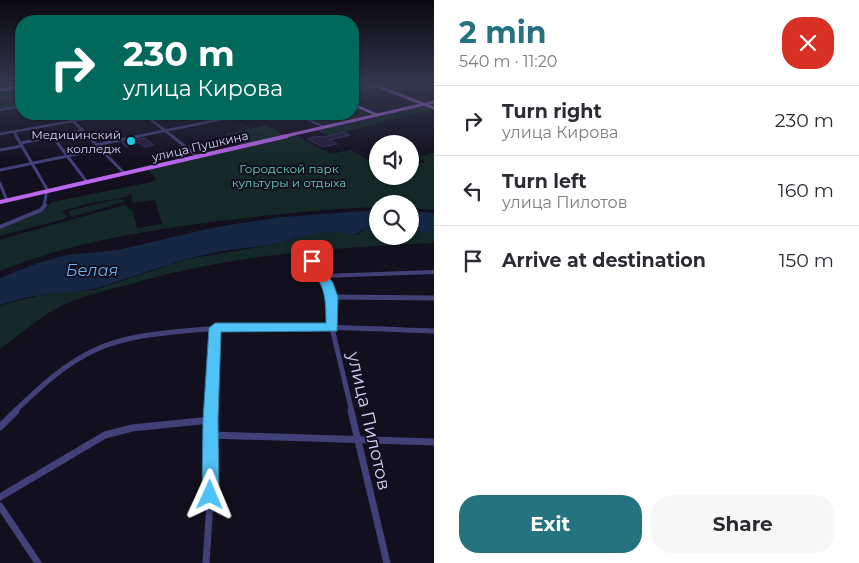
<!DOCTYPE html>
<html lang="en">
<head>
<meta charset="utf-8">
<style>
  body { margin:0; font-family:Montserrat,sans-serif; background:#f7f7f7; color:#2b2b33; height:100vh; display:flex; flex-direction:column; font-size:19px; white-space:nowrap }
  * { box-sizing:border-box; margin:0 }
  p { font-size:16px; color:#7c7c81 }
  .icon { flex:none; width:28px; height:28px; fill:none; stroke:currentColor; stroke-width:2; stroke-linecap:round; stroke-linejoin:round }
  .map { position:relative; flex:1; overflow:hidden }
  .panel { display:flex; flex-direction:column; background:#fff; width:425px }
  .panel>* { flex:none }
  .hud { position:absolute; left:15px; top:15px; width:344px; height:105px; border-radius:20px; box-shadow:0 1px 4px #0004; background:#00695c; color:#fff; overflow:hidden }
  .tools { position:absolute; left:369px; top:135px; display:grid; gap:10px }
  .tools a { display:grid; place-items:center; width:50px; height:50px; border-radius:50%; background:#fff; box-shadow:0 1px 4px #0004; font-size:25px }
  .pin { position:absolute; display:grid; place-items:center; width:42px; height:42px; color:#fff; margin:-21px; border-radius:10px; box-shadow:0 2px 8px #0006 }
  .me { position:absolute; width:55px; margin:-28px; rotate:1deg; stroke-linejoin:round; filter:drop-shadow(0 0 4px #0008) }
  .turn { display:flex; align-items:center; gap:18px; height:105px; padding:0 25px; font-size:22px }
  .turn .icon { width:65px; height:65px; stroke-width:2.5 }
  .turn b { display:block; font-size:35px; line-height:42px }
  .round { display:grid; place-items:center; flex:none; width:52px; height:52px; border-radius:20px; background:#f7f7f7 }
  .head { display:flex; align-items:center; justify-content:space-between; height:85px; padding:0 25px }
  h1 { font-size:30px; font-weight:700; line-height:38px; color:#24737f }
  .action { display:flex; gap:10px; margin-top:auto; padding:10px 25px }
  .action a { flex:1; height:58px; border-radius:20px; background:#24737f; color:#fff; font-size:20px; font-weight:700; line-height:58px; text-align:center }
  .action a+a { background:#f7f7f7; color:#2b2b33 }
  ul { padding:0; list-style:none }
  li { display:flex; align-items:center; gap:15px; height:70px; padding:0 25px; border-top:1px solid #e1e1e2 }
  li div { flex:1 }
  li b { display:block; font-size:19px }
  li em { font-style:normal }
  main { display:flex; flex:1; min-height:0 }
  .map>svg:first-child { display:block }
  .green { fill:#132827 }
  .water { fill:#152743 }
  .building { fill:#241d3e; stroke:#3c3267 }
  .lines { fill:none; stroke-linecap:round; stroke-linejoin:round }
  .minor-far4 { stroke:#424078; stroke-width:2.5 }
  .minor-far3 { stroke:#424078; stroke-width:3 }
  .minor-far2 { stroke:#424078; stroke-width:4 }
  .minor-far1 { stroke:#424078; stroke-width:5 }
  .minor { stroke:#424078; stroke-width:7 }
  .major-far1 { stroke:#ba66ed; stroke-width:3 }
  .major { stroke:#ba66ed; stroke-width:4 }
  .route { fill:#4fc3f7; stroke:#337fa1 }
  .poi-dot { fill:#1bcadd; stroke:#120f1f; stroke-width:2 }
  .labels { text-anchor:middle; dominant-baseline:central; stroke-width:4; stroke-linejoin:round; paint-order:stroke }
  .far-poi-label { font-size:12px; fill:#d7d2fa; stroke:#120f1f; text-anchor:end }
  .far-street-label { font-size:12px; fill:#d7d2fa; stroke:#120f1f }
  .far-park-label { font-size:12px; fill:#68d0b6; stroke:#120f1f }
  .water-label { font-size:16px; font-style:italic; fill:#6db2ed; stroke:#120f1f }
  .near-street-label { font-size:18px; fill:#d7d2fa; stroke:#120f1f }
</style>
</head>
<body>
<main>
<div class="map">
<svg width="434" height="563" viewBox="0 0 434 563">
  <rect width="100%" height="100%" fill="#120f1f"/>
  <g class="green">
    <path d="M 21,88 L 21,106 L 0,109 L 0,91 Z"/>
    <path d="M 422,106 L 434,109 L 328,136 L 317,130 Z"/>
    <path d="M 353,108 L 371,115 L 325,126 L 307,116 L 311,115 L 323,122 L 327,121 L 312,114 C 320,114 324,119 331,120 C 343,121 350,116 359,114 Z"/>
    <path d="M 232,119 L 251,129 L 266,125 L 283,135 L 242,145 L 226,134 L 242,130 L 227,121 L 244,130 L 248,129 Z"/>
    <path d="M 295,135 L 331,154 L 351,150 L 377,165 L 378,176 L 410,176 L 410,163 L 426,163 L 418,157 L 434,153 L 434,210 L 410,208 L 410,204 L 378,204 L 377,207 C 319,209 261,216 203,223 C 134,233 65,244 0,271 L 0,240 L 2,239 L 124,205 L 133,211 L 137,228 L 162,224 L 155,200 L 133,203 L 131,193 L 126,197 L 90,203 L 62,211 L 67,216 L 64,219 L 0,236 L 0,229 L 39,213 L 52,202 L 152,182 L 156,179 L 148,170 Z"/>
    <path d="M 119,199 L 127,201 L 72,217 L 69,213 L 69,211 L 75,209 Z"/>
    <path d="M 377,228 L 378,236 L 410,236 L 410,229 L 434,234 L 434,243 C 330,248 235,254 134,283 C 109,290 82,295 59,307 C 38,318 19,335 0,349 L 0,306 C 25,297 67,290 94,290 L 187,259 L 271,245 L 316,233 L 337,232 L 351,235 L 359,234 L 365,229 Z"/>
  </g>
  <g class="water">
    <path d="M 377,210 L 377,228 L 364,229 L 358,233 L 351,235 L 338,232 L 316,233 L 271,245 L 222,251 L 186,259 L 94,289 L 27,297 L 0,305 L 0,278 L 38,263 L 66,255 L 118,250 L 216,227 L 282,217 Z"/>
    <path d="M 410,211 L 434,213 L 434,234 L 410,229 Z"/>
  </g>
  <g class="building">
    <path d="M 345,132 L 350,135 L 329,140 L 337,144 L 323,147 L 307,139 L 315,136 L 324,137 Z"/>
    <path d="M 145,138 L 154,145 L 144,147 L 138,142 L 126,147 L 122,143 Z"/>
  </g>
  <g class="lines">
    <g class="minor-far4">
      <path d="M 352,92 L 395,83"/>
      <path d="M 0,110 L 21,106"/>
      <path d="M 66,114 L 89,137"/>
      <path d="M 144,114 L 173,137"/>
      <path d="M 296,114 L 324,127"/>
      <path d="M 14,132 L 17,137"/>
      <path d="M 0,134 L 112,114"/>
      <path d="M 50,137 L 81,131"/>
      <path d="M 134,137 L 247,114"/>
    </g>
    <g class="minor-far3">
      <path d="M 16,136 L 47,189 L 44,206"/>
      <path d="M 88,136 L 124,173"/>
      <path d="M 172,136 L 198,157"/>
      <path d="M 56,141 L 87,182"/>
      <path d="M 21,143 L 56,136"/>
      <path d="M 96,145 L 140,136"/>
      <path d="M 0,150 L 22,146"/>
      <path d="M 0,170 L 101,149"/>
      <path d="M 0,183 L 7,201"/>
    </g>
    <g class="minor-far2">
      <path d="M 0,227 L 41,210 L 45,205"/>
      <path d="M 312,261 L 331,296"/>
      <path d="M 322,276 L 434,272"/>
    </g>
    <g class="minor-far1">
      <path d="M 330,295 L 333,308 L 332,328 L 352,412"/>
      <path d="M 332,297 L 434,298"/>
      <path d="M 14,412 C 38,389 64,364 95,350 C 123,337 154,334 184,331 C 267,323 350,328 434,331"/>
      <path d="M 210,412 L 215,328"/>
    </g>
    <g class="minor">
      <path d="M 351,411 L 387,563"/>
      <path d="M 0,427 L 16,411"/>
      <path d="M 211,435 L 434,442"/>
      <path d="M 0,497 L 105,435 L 132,428 L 210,420"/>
      <path d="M 0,506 L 38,563"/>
      <path d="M 206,563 L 211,487 L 210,411"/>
    </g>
    <g class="major-far1">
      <path d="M 369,83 L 434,108"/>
      <path d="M 0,90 L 21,87"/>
      <path d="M 352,104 L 377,115"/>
      <path d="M 281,137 L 434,102"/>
    </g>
    <path class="major" d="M 0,202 L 287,136"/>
  </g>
  <linearGradient id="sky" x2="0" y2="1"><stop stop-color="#0a0811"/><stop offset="0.51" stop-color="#33374d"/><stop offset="1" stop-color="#33374d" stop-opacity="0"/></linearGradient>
  <rect width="434" height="162" fill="url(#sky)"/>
  <path class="route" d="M 312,258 L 316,259 L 333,283 L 338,297 L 337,331 L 221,332 L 218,420 L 219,495 L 217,501 L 210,504 L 204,501 L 202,495 L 203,420 L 209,328 L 215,323 L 326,323 C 326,292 324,287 307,261 Z"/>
  <circle class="poi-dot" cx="131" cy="141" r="5"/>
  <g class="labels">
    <g class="far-poi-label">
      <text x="121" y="134">Медицинский<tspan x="121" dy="14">колледж</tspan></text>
    </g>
    <g class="far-street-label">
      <text transform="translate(200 146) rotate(-13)">улица Пушкина</text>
    </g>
    <g class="far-park-label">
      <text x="289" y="168">Городской парк<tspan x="289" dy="14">культуры и отдыха</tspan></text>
    </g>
    <g class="water-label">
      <text x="92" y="270">Белая</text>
    </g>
    <g class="near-street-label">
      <text transform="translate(369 421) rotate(77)">улица Пилотов</text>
    </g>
  </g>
</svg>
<div class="tools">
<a><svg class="icon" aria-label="sound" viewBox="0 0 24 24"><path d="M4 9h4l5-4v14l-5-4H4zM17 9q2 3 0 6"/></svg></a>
<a><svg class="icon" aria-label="search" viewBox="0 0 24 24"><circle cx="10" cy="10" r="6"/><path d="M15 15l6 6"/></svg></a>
</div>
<div class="pin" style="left:312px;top:261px;background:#d93025"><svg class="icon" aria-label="arrive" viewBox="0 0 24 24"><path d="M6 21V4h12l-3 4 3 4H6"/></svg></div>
<svg class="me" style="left:210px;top:495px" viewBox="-20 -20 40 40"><path d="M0-17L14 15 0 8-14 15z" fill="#4fc3f7" stroke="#fff" stroke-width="4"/></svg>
<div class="hud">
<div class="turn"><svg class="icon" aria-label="right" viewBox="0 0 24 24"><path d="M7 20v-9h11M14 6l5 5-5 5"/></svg><div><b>230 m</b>улица Кирова</div></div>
</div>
</div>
<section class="panel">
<div class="head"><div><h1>2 min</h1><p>540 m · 11:20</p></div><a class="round" style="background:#d93025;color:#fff"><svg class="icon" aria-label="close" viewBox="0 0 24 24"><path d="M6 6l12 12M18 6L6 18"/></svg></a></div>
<ul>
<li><svg class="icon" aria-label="right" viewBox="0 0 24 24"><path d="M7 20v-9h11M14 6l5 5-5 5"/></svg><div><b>Turn right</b><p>улица Кирова</p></div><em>230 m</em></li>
<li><svg class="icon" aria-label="left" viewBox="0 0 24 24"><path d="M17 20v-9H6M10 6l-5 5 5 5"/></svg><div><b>Turn left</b><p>улица Пилотов</p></div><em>160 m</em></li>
<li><svg class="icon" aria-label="arrive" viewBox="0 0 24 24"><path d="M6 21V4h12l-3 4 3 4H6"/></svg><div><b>Arrive at destination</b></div><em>150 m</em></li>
</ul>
<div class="action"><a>Exit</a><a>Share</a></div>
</section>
</main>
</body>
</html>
